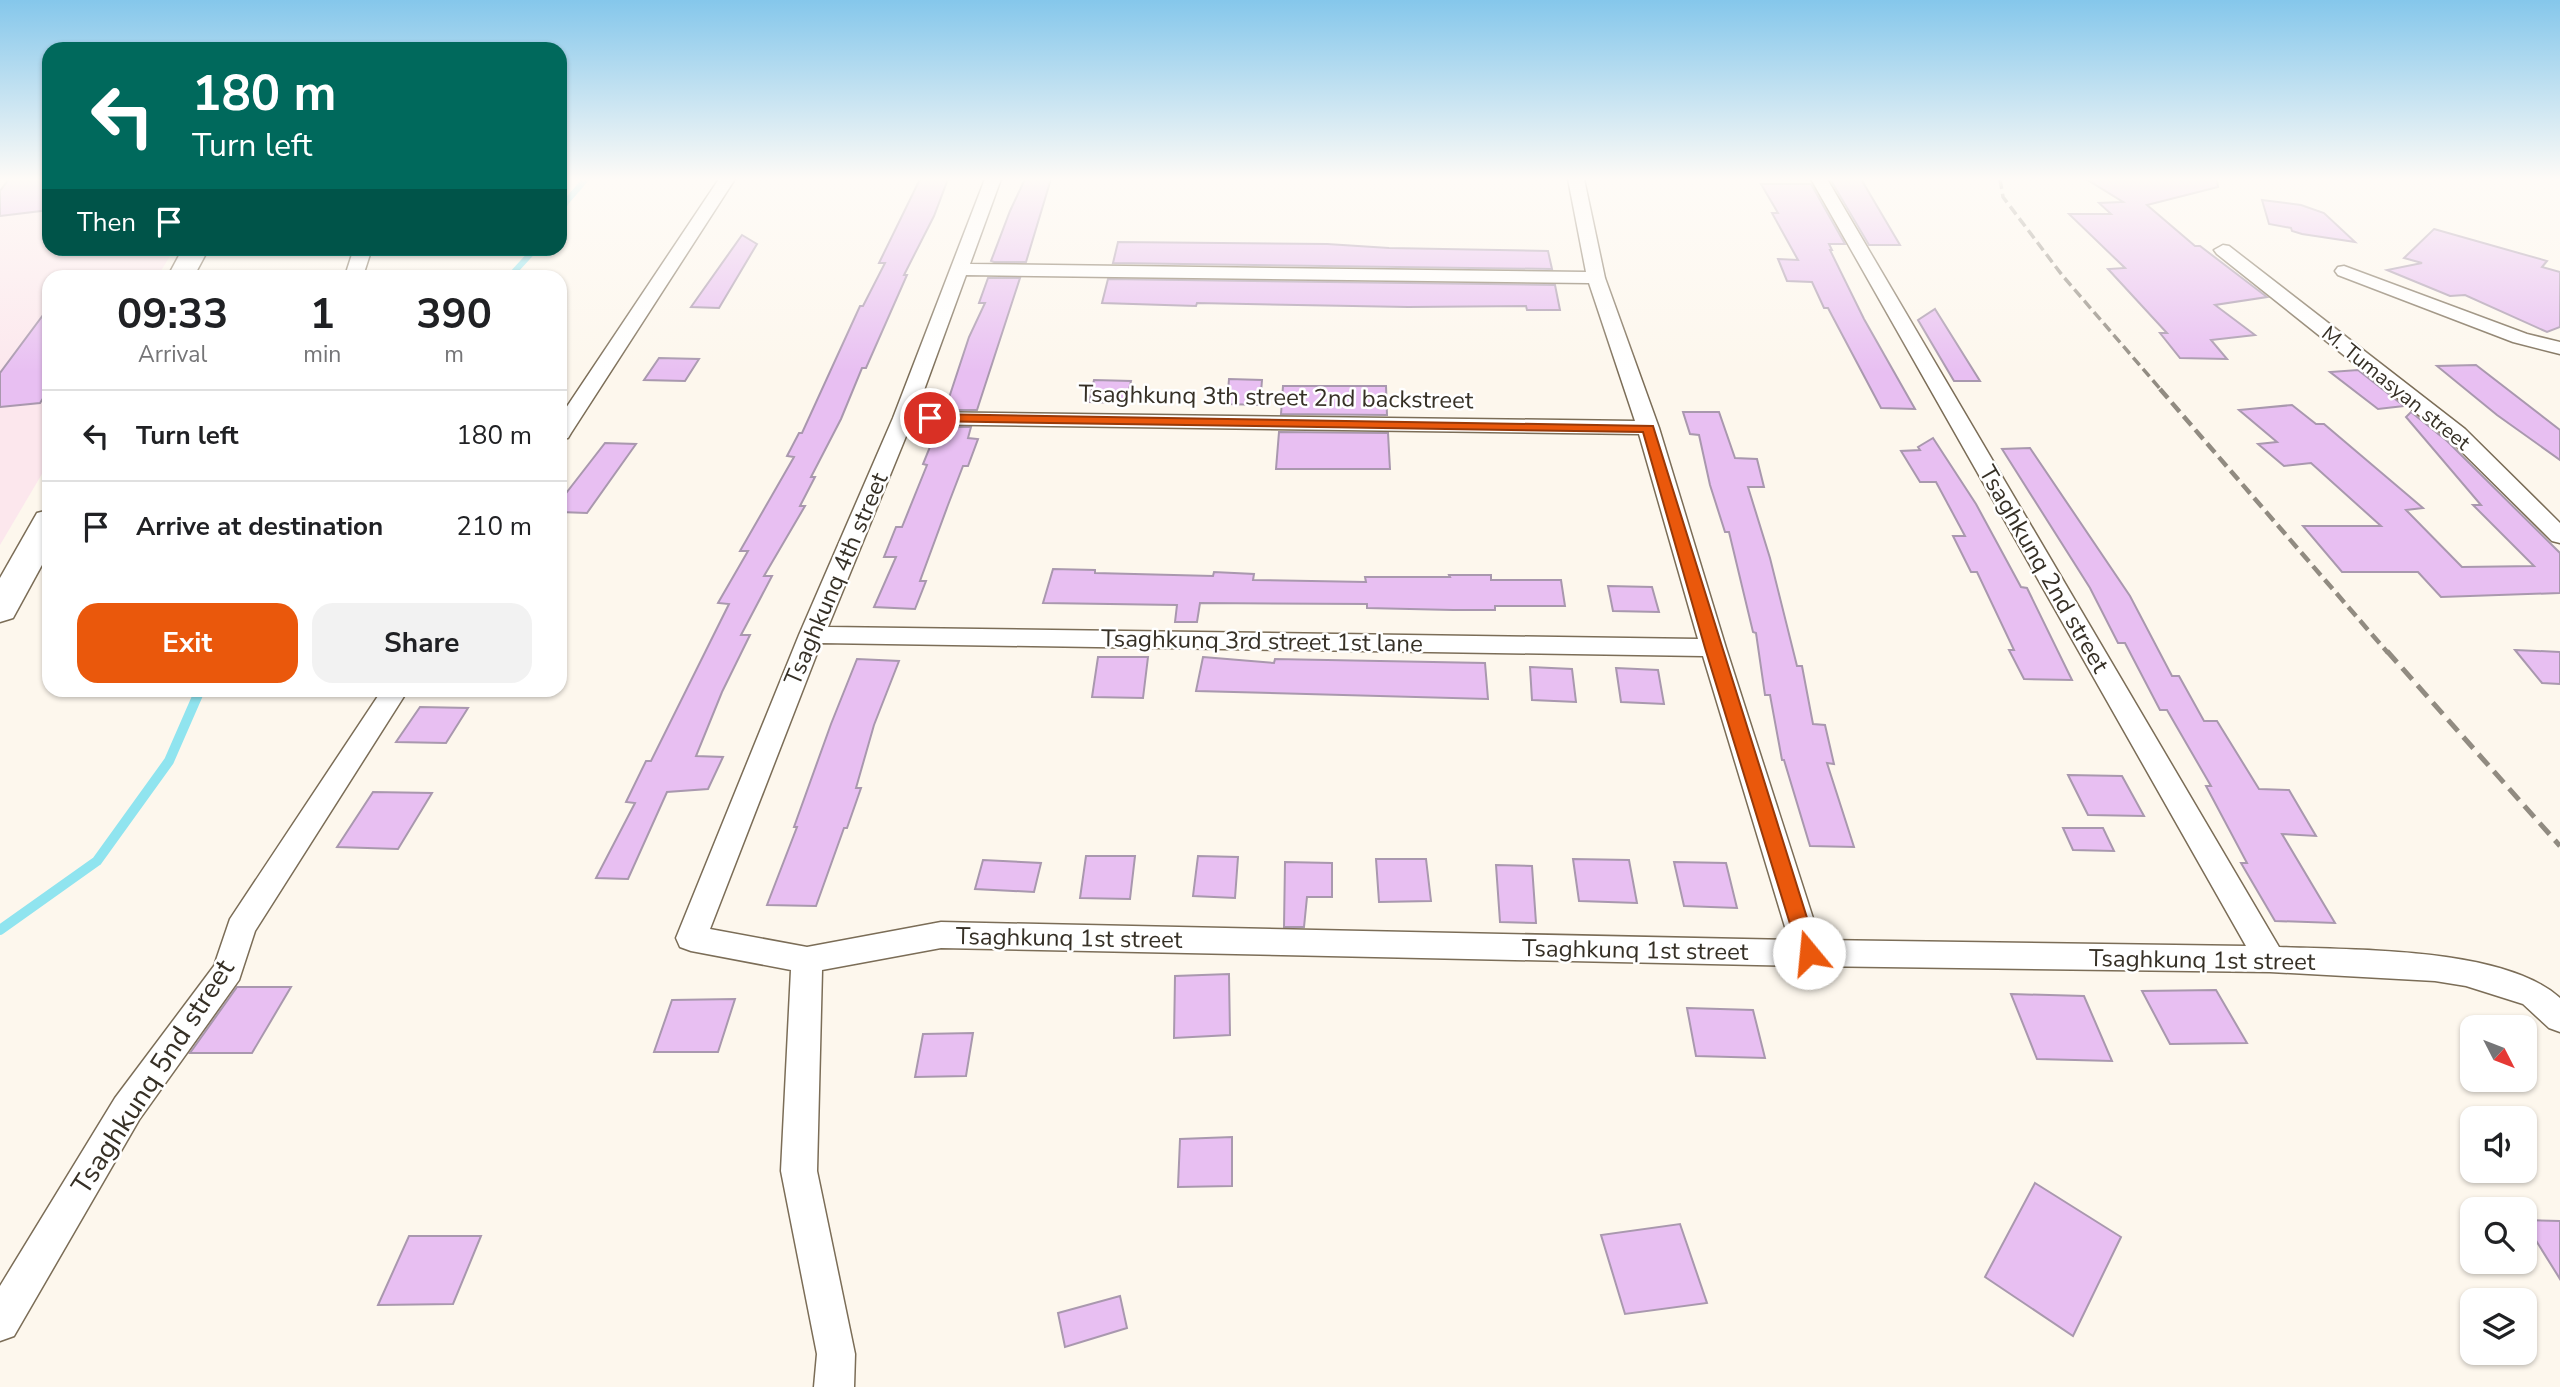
<!DOCTYPE html>
<html lang="en">
<head>
<meta charset="utf-8">
<style>
  body { margin:0; font-family:"Nunito Sans",sans-serif; background:#f2f2f2; color:#202124; height:100vh; display:flex; flex-direction:column; font-size:26px; white-space:nowrap }
  * { box-sizing:border-box; margin:0 }
  p { font-size:23px; color:#757577 }
  .icon { flex:none; width:38px; height:38px; fill:none; stroke:currentColor; stroke-width:2; stroke-linecap:round; stroke-linejoin:round }
  .map { position:relative; flex:1; overflow:hidden }
  .drawer { position:absolute; left:42px; top:270px; width:525px; height:427px; display:flex; flex-direction:column; background:#fff; border-radius:21px; box-shadow:0 2px 5px #0004 }
  .drawer>* { flex:none }
  .hud { position:absolute; left:42px; top:42px; width:525px; height:214px; border-radius:21px; box-shadow:0 2px 5px #0004; background:#00695c; color:#fff; overflow:hidden }
  .needle { width:46px; rotate:132deg }
  .buttons { position:absolute; left:2460px; top:1015px; display:grid; gap:14px }
  .buttons a { display:grid; place-items:center; width:77px; height:77px; border-radius:14px; background:#fff; box-shadow:0 2px 5px #0004; font-size:35px }
  .pin { position:absolute; display:grid; place-items:center; width:60px; height:60px; color:#fff; margin:-30px; border:4px solid #fff; border-radius:50%; box-shadow:0 2px 7px #0007 }
  .me { position:absolute; width:77px; margin:-38px; rotate:343deg; stroke-linejoin:round; filter:drop-shadow(0 0 5px #0008) }
  .turn { display:flex; align-items:center; gap:24px; height:147px; padding:0 35px; font-size:32px }
  .turn .icon { width:91px; height:91px; stroke-width:2.5 }
  .turn b { display:block; font-size:49px; line-height:60px }
  .then { display:flex; align-items:center; height:66px; padding:0 35px; background:#0003; gap:14px; font-size:26px }
  .eta { display:flex; justify-content:space-evenly; align-items:center; height:119px; text-align:center }
  .eta b { font-size:42px; font-weight:700; line-height:49px }
  .cta { display:flex; gap:14px; margin-top:auto; padding:14px 35px }
  .cta a { flex:1; height:80px; border-radius:21px; background:#ea580c; color:#fff; font-size:28px; font-weight:700; line-height:80px; text-align:center }
  .cta a+a { background:#f2f2f2; color:#202124 }
  ul { padding:0; list-style:none }
  li { display:flex; align-items:center; gap:21px; height:91px; padding:0 35px; border-top:2px solid #e0e0e0 }
  li div { flex:1 }
  li b { display:block; font-size:26px }
  li em { font-style:normal }
  .map>svg:first-child { display:block }
  .industrial { fill:#fce7ed }
  .lines { fill:none; stroke-linecap:round; stroke-linejoin:round }
  .stream-far1 { stroke:#90e4ef; stroke-width:6 }
  .stream { stroke:#90e4ef; stroke-width:10 }
  .building { fill:#e8bff2; stroke:#a998ae; stroke-width:2 }
  .street-casing { stroke:#7b6d57; stroke-width:3 }
  .secondary-casing { stroke:#7b6d57; stroke-width:3 }
  .street { fill:#fff; fill-rule:evenodd }
  .secondary { fill:#fff; fill-rule:evenodd }
  .rail-far2 { stroke:#918b81; stroke-width:3.5; stroke-dasharray:10 5; stroke-linecap:butt }
  .rail-far1 { stroke:#918b81; stroke-width:4.5; stroke-dasharray:12 6; stroke-linecap:butt }
  .rail { stroke:#918b81; stroke-width:5; stroke-dasharray:15 8; stroke-linecap:butt }
  .route { fill:#ea580c; stroke:#983908; stroke-width:2 }
  .labels { text-anchor:middle; dominant-baseline:central; stroke-width:5; stroke-linejoin:round; paint-order:stroke }
  .far-street-label { font-size:21px; fill:#363026; stroke:#fff }
  .street-label { font-size:24px; fill:#363026; stroke:#fff }
  .near-street-label { font-size:28px; fill:#363026; stroke:#fff }
</style>
</head>
<body>
<div class="map">
<svg width="2560" height="1387" viewBox="0 0 2560 1387">
  <rect width="100%" height="100%" fill="#fdf7ed"/>
  <path class="industrial" d="M 0,179 L 49,179 L 49,248 L 174,249 L 158,276 L 49,276 L 49,462 L 0,545 Z"/>
  <g class="lines">
    <g class="stream-far1">
      <path d="M 560,214 L 566,202 L 586,179"/>
      <path d="M 514,276 L 514,272 L 536,248"/>
    </g>
    <path class="stream" d="M 0,930 L 97,861 L 169,761 L 200,690"/>
  </g>
  <g class="building">
    <path d="M 9,179 L 49,179 L 49,210 L 0,216 L 0,191 Z"/>
    <path d="M 920,179 L 948,179 L 934,216 L 904,275 L 907,275 L 866,368 L 862,368 L 841,419 L 811,477 L 815,477 L 800,506 L 805,506 L 764,576 L 772,576 L 741,635 L 750,635 L 722,692 L 696,756 L 723,757 L 708,789 L 667,792 L 628,879 L 596,878 L 635,803 L 626,802 L 646,761 L 651,761 L 729,604 L 718,603 L 748,551 L 740,551 L 794,457 L 787,456 L 799,433 L 802,433 L 860,306 L 863,306 L 885,263 L 879,263 Z"/>
    <path d="M 1025,179 L 1051,179 L 1026,262 L 994,262 L 991,261 L 1010,211 Z"/>
    <path d="M 1830,179 L 1861,179 L 1900,245 L 1869,245 Z"/>
    <path d="M 2086,179 L 2217,179 L 2218,187 L 2147,205 L 2195,246 L 2200,246 L 2267,297 L 2215,305 L 2255,335 L 2211,340 L 2227,359 L 2180,358 L 2160,333 L 2167,333 L 2108,269 L 2125,268 L 2069,214 L 2111,214 L 2099,203 L 2123,202 Z"/>
    <path d="M 1761,184 L 1811,184 L 1845,244 L 1829,244 L 1832,250 L 1830,250 L 1864,319 L 1915,409 L 1881,408 L 1828,308 L 1824,308 L 1812,282 L 1787,281 L 1778,259 L 1798,260 L 1772,213 L 1778,213 Z"/>
    <path d="M 2262,200 L 2301,205 L 2324,213 L 2355,242 L 2302,234 L 2292,231 L 2291,228 L 2269,224 Z"/>
    <path d="M 2434,229 L 2547,261 L 2542,267 L 2560,272 L 2560,327 L 2547,332 L 2465,295 L 2450,296 L 2387,270 L 2422,263 L 2404,258 Z"/>
    <path d="M 742,235 L 757,244 L 719,308 L 691,307 Z"/>
    <path d="M 1118,242 L 1327,244 L 1389,248 L 1548,251 L 1552,269 L 1113,263 Z"/>
    <path d="M 988,278 L 1020,278 L 977,410 L 945,410 L 969,337 L 985,303 L 979,303 Z"/>
    <path d="M 1108,279 L 1555,285 L 1560,310 L 1527,310 L 1526,306 L 1408,307 L 1197,303 L 1196,306 L 1102,303 Z"/>
    <path d="M 49,307 L 49,389 L 40,403 L 0,407 L 0,373 Z"/>
    <path d="M 1935,309 L 1980,381 L 1954,381 L 1918,320 Z"/>
    <path d="M 659,358 L 699,359 L 685,381 L 644,380 Z"/>
    <path d="M 2476,365 L 2560,430 L 2560,460 L 2497,415 L 2437,366 Z"/>
    <path d="M 2358,370 L 2404,406 L 2378,409 L 2330,372 Z"/>
    <path d="M 1229,379 L 1262,380 L 1260,405 L 1227,404 Z"/>
    <path d="M 1094,380 L 1131,381 L 1126,403 L 1089,402 Z"/>
    <path d="M 1283,386 L 1386,386 L 1387,415 L 1281,414 Z"/>
    <path d="M 2292,405 L 2316,424 L 2324,424 L 2423,508 L 2406,510 L 2462,567 L 2534,566 L 2473,505 L 2481,505 L 2406,417 L 2411,412 L 2447,441 L 2560,553 L 2560,593 L 2441,597 L 2418,572 L 2342,572 L 2303,526 L 2381,526 L 2311,463 L 2284,466 L 2258,444 L 2277,442 L 2239,410 Z"/>
    <path d="M 1683,412 L 1719,412 L 1735,458 L 1757,459 L 1764,487 L 1748,487 L 1770,558 L 1797,666 L 1802,666 L 1813,724 L 1825,725 L 1834,764 L 1827,763 L 1854,847 L 1810,846 L 1784,760 L 1782,760 L 1770,695 L 1765,695 L 1756,633 L 1753,632 L 1729,532 L 1725,532 L 1710,485 L 1699,435 L 1690,434 Z"/>
    <path d="M 938,427 L 971,427 L 968,438 L 978,439 L 968,466 L 963,466 L 948,505 L 920,581 L 926,581 L 915,609 L 874,607 L 896,557 L 884,557 L 896,527 L 902,527 L 927,465 L 923,464 Z"/>
    <path d="M 1279,432 L 1388,433 L 1390,469 L 1276,469 Z"/>
    <path d="M 1933,438 L 1976,504 L 2021,587 L 2027,588 L 2072,680 L 2024,679 L 2009,650 L 2014,650 L 1977,572 L 1971,572 L 1953,536 L 1965,536 L 1936,482 L 1920,482 L 1901,451 L 1920,450 L 1918,447 Z"/>
    <path d="M 605,443 L 636,444 L 587,513 L 560,512 L 560,501 Z"/>
    <path d="M 2030,448 L 2130,596 L 2172,676 L 2179,676 L 2204,721 L 2217,721 L 2259,789 L 2289,790 L 2316,836 L 2282,834 L 2335,923 L 2275,921 L 2241,863 L 2247,863 L 2206,786 L 2211,786 L 2167,710 L 2160,710 L 2125,643 L 2118,643 L 2090,588 L 2002,449 Z"/>
    <path d="M 1053,569 L 1095,570 L 1095,573 L 1213,576 L 1214,572 L 1254,574 L 1253,580 L 1366,582 L 1365,577 L 1450,577 L 1449,575 L 1491,575 L 1491,580 L 1561,580 L 1565,606 L 1495,606 L 1495,610 L 1453,610 L 1367,608 L 1367,604 L 1200,603 L 1197,622 L 1175,622 L 1177,605 L 1043,603 Z"/>
    <path d="M 1608,586 L 1652,587 L 1659,612 L 1613,611 Z"/>
    <path d="M 2515,650 L 2560,652 L 2560,684 L 2542,683 Z"/>
    <path d="M 1098,657 L 1148,657 L 1143,698 L 1092,697 Z"/>
    <path d="M 1203,657 L 1274,663 L 1275,659 L 1485,663 L 1488,699 L 1196,691 Z"/>
    <path d="M 857,659 L 899,661 L 874,725 L 856,788 L 861,788 L 847,828 L 844,828 L 816,906 L 767,905 L 797,827 L 794,827 L 831,724 Z"/>
    <path d="M 1530,667 L 1572,669 L 1576,702 L 1532,700 Z"/>
    <path d="M 1616,668 L 1658,670 L 1664,704 L 1621,702 Z"/>
    <path d="M 420,707 L 468,708 L 446,743 L 396,742 Z"/>
    <path d="M 2068,775 L 2122,776 L 2144,816 L 2088,815 Z"/>
    <path d="M 373,792 L 432,793 L 398,849 L 337,847 Z"/>
    <path d="M 2063,828 L 2103,828 L 2114,851 L 2073,850 Z"/>
    <path d="M 1086,856 L 1135,856 L 1130,899 L 1080,898 Z"/>
    <path d="M 1198,856 L 1238,857 L 1235,898 L 1193,896 Z"/>
    <path d="M 1376,859 L 1426,859 L 1431,901 L 1379,902 Z"/>
    <path d="M 1573,859 L 1629,860 L 1637,903 L 1579,901 Z"/>
    <path d="M 983,860 L 1041,863 L 1034,892 L 975,889 Z"/>
    <path d="M 1285,862 L 1332,863 L 1332,897 L 1307,897 L 1304,927 L 1284,927 Z"/>
    <path d="M 1674,862 L 1726,863 L 1737,908 L 1684,906 Z"/>
    <path d="M 1496,865 L 1532,866 L 1536,923 L 1500,922 Z"/>
    <path d="M 1229,974 L 1230,1035 L 1174,1038 L 1175,976 Z"/>
    <path d="M 237,987 L 291,987 L 252,1053 L 190,1053 Z"/>
    <path d="M 2216,990 L 2247,1043 L 2170,1044 L 2142,991 Z"/>
    <path d="M 2011,994 L 2084,996 L 2112,1061 L 2037,1059 Z"/>
    <path d="M 735,999 L 718,1052 L 654,1052 L 672,1000 Z"/>
    <path d="M 1687,1008 L 1753,1010 L 1765,1058 L 1696,1056 Z"/>
    <path d="M 973,1033 L 966,1076 L 915,1077 L 923,1034 Z"/>
    <path d="M 1232,1137 L 1232,1186 L 1178,1187 L 1180,1139 Z"/>
    <path d="M 2035,1183 L 2121,1237 L 2073,1336 L 1985,1277 Z"/>
    <path d="M 2525,1220 L 2560,1221 L 2560,1279 L 2525,1223 Z"/>
    <path d="M 1680,1224 L 1707,1303 L 1625,1314 L 1601,1235 Z"/>
    <path d="M 409,1236 L 481,1236 L 453,1304 L 378,1305 Z"/>
    <path d="M 1120,1296 L 1127,1328 L 1065,1347 L 1058,1313 Z"/>
  </g>
  <g class="lines">
    <defs>
      <g id="street">
        <path d="M 719,179 L 735,179 L 571,433 L 568,438 L 560,439 L 560,417 Z"/>
        <path d="M 985,179 L 1001,179 L 970,264 L 1586,272 L 1568,179 L 1584,179 L 1605,278 L 1659,428 L 1726,648 L 1820,940 L 2246,946 L 1811,179 L 1827,179 L 2279,947 C 2353,950 2504,947 2560,998 L 2560,1032 L 2549,1028 L 2523,1004 L 2466,986 L 2435,981 L 2270,972 L 1809,966 L 941,948 L 822,970 L 817,1171 L 855,1354 L 854,1387 L 814,1387 L 817,1354 L 781,1171 L 791,970 L 691,951 L 680,947 L 676,938 L 799,635 L 893,418 ZM 966,275 L 1589,283 L 1635,421 L 916,412 ZM 911,424 L 1639,434 L 1698,639 L 828,627 ZM 821,643 L 1703,656 L 1789,940 L 941,922 L 807,947 L 710,929 Z"/>
        <path d="M 2223,245 L 2229,246 L 2465,429 L 2560,523 L 2560,543 L 2552,541 L 2449,439 L 2217,254 L 2214,250 Z"/>
        <path d="M 354,248 L 372,248 L 363,276 L 345,276 Z"/>
        <path d="M 2344,266 L 2527,334 L 2560,342 L 2560,354 L 2513,342 L 2338,275 L 2335,271 L 2338,267 Z"/>
        <path d="M 382,690 L 408,690 L 255,931 L 239,980 L 139,1120 L 14,1336 L 0,1341 L 0,1286 L 115,1098 L 214,966 L 230,919 Z"/>
      </g>
      <g id="secondary">
        <path d="M 183,248 L 209,248 L 194,276 L 168,276 Z"/>
        <path d="M 49,510 L 49,552 L 13,618 L 0,622 L 0,578 L 37,513 Z"/>
      </g>
    </defs>
    <use href="#street" class="street-casing"/>
    <use href="#secondary" class="secondary-casing"/>
    <use href="#street" class="street"/>
    <use href="#secondary" class="secondary"/>
    <path class="rail-far2" d="M 2000,179 L 2003,197 L 2062,275 L 2162,391"/>
    <path class="rail-far1" d="M 2160,389 L 2388,653"/>
    <path class="rail" d="M 2387,651 L 2560,846"/>
  </g>
  <linearGradient id="sky" x2="0" y2="1"><stop stop-color="#85c7eb"/><stop offset="0.48" stop-color="#fefbf7"/><stop offset="1" stop-color="#fefbf7" stop-opacity="0"/></linearGradient>
  <rect width="2560" height="373" fill="url(#sky)"/>
  <path class="route" d="M 930,414 L 1653,426 L 1818,953 L 1815,959 L 1809,961 L 1802,959 L 1799,953 L 1705,648 L 1643,432 L 926,421 L 926,415 Z"/>
  <g class="labels">
    <g class="far-street-label">
      <text transform="translate(2396 388) rotate(39)">M. Tumasyan street</text>
    </g>
    <g class="street-label">
      <text transform="translate(1276 397) rotate(1)">Tsaghkunq 3th street 2nd backstreet</text>
      <text transform="translate(2044 569) rotate(60)">Tsaghkunq 2nd street</text>
      <text transform="translate(836 579) rotate(-67)">Tsaghkunq 4th street</text>
      <text transform="translate(1262 641) rotate(1)">Tsaghkunq 3rd street 1st lane</text>
      <text transform="translate(1069 938) rotate(1)">Tsaghkunq 1st street</text>
      <text transform="translate(1635 950) rotate(1)">Tsaghkunq 1st street</text>
      <text transform="translate(2202 960) rotate(1)">Tsaghkunq 1st street</text>
    </g>
    <g class="near-street-label">
      <text transform="translate(153 1077) rotate(-57)">Tsaghkunq 5nd street</text>
    </g>
  </g>
</svg>
<div class="buttons">
<a><svg class="needle" viewBox="-14 -14 28 28"><path d="M0-13l5 13h-10z" fill="#e53935"/><path d="M0 13l5-13h-10z" fill="#757577"/></svg></a>
<a><svg class="icon" aria-label="sound" viewBox="0 0 24 24"><path d="M4 9h4l5-4v14l-5-4H4zM17 9q2 3 0 6"/></svg></a>
<a><svg class="icon" aria-label="search" viewBox="0 0 24 24"><circle cx="10" cy="10" r="6"/><path d="M15 15l6 6"/></svg></a>
<a><svg class="icon" aria-label="layers" viewBox="0 0 24 24"><path d="M12 4l9 5-9 5-9-5zM3 14l9 5 9-5"/></svg></a>
</div>
<div class="pin" style="left:930px;top:418px;background:#d93025"><svg class="icon" aria-label="arrive" viewBox="0 0 24 24"><path d="M6 21V4h12l-3 4 3 4H6"/></svg></div>
<svg class="me" style="left:1809px;top:953px" viewBox="-20 -20 40 40"><circle r="19" fill="#fff"/><path d="M0-13L10 11 0 6-10 11z" fill="#ea580c"/></svg>
<div class="hud">
<div class="turn"><svg class="icon" aria-label="left" viewBox="0 0 24 24"><path d="M17 20v-9H6M10 6l-5 5 5 5"/></svg><div><b>180 m</b>Turn left</div></div>
<div class="then">Then<svg class="icon" aria-label="arrive" viewBox="0 0 24 24"><path d="M6 21V4h12l-3 4 3 4H6"/></svg></div>
</div>
<section class="drawer">
<div class="eta">
<div><b>09:33</b><p>Arrival</p></div>
<div><b>1</b><p>min</p></div>
<div><b>390</b><p>m</p></div>
</div>
<ul>
<li><svg class="icon" aria-label="left" viewBox="0 0 24 24"><path d="M17 20v-9H6M10 6l-5 5 5 5"/></svg><div><b>Turn left</b></div><em>180 m</em></li>
<li><svg class="icon" aria-label="arrive" viewBox="0 0 24 24"><path d="M6 21V4h12l-3 4 3 4H6"/></svg><div><b>Arrive at destination</b></div><em>210 m</em></li>
</ul>
<div class="cta"><a>Exit</a><a>Share</a></div>
</section>
</div>
</body>
</html>
